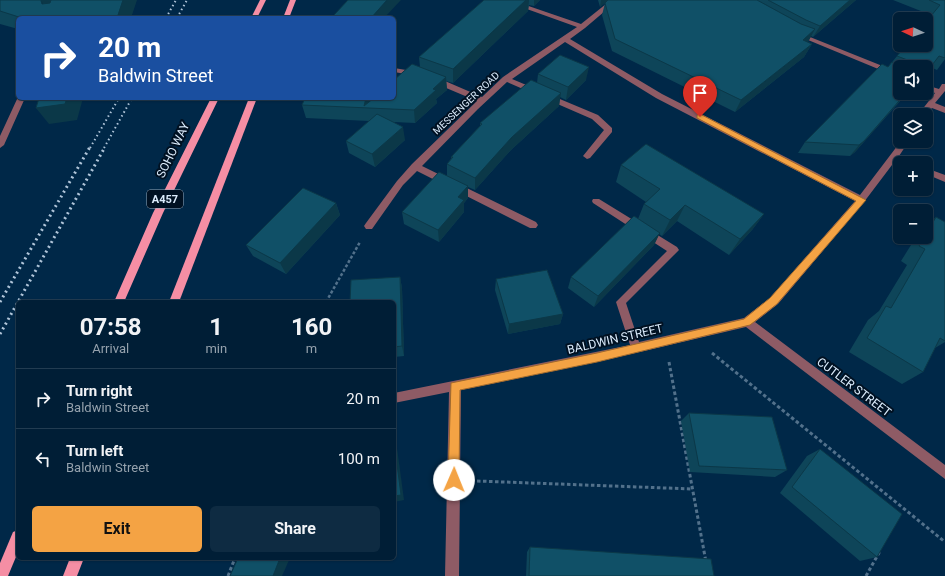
<!DOCTYPE html>
<html lang="en">
<head>
<meta charset="utf-8">
<style>
  body { margin:0; font-family:Roboto,sans-serif; background:#0e2b42; color:#f1f3f6; height:100vh; display:flex; flex-direction:column; font-size:15px; white-space:nowrap }
  * { box-sizing:border-box; margin:0 }
  p { font-size:13px; color:#95a2ad }
  .icon { flex:none; width:22px; height:22px; fill:none; stroke:currentColor; stroke-width:2; stroke-linecap:round; stroke-linejoin:round }
  .map { position:relative; flex:1; overflow:hidden }
  .details { position:absolute; left:16px; top:300px; width:380px; height:260px; display:flex; flex-direction:column; background:#001e36; border-radius:6px; box-shadow:0 1px 3px #0004,0 0 0 1px #223c51 }
  .details>* { flex:none }
  .hud { position:absolute; left:16px; top:16px; width:380px; height:84px; border-radius:6px; box-shadow:0 1px 3px #0004,0 0 0 1px #223c51; background:#1a4fa0; color:#fff; overflow:hidden }
  .needle { width:26px; rotate:274deg }
  .controls { position:absolute; left:893px; top:12px; display:grid; gap:8px }
  .controls a { display:grid; place-items:center; width:40px; height:40px; border-radius:6px; background:#001e36; box-shadow:0 1px 3px #0004,0 0 0 1px #223c51; font-size:20px }
  .pin { position:absolute; display:grid; place-items:center; width:34px; height:34px; color:#fff; margin:-41px -17px; border-radius:50% 50% 50% 0; rotate:-45deg; box-shadow:0 0 4px #0007 }
  .pin .icon { rotate:45deg }
  .me { position:absolute; width:44px; margin:-22px; rotate:1deg; stroke-linejoin:round; filter:drop-shadow(0 0 3px #0008) }
  .turn { display:flex; align-items:center; gap:14px; height:84px; padding:0 16px; font-size:18px }
  .turn .icon { width:52px; height:52px; stroke-width:2.5 }
  .turn b { display:block; font-size:28px; line-height:34px }
  .eta { display:flex; justify-content:space-evenly; align-items:center; height:68px; text-align:center }
  .eta b { font-size:24px; font-weight:700; line-height:28px }
  .primary-button { display:flex; gap:8px; margin-top:auto; padding:8px 16px }
  .primary-button a { flex:1; height:46px; border-radius:6px; background:#f4a344; color:#111; font-size:16px; font-weight:700; line-height:46px; text-align:center }
  .primary-button a+a { background:#0e2b42; color:#f1f3f6 }
  ul { padding:0; list-style:none }
  li { display:flex; align-items:center; gap:12px; height:60px; padding:0 16px; border-top:1px solid #223c51 }
  li div { flex:1 }
  li b { display:block; font-size:15px }
  li em { font-style:normal }
  .map>svg:first-child { display:block }
  .lines { fill:none; stroke-linecap:round; stroke-linejoin:round }
  .path-far1 { stroke:#52718b; stroke-width:2.5; stroke-dasharray:3 2; stroke-linecap:butt }
  .path { stroke:#52718b; stroke-width:3; stroke-dasharray:3.5 2.5; stroke-linecap:butt }
  .minor { fill:#8e5b65; fill-rule:evenodd }
  .major { fill:#f58ea4; fill-rule:evenodd }
  .rail-far1 { stroke:#b0c5d9; stroke-width:2; stroke-dasharray:1.5 3; stroke-linecap:butt }
  .rail { stroke:#b0c5d9; stroke-width:3; stroke-dasharray:2 3.5; stroke-linecap:butt }
  .wall { fill:#0e4559 }
  .shaded-wall { fill:#0b3848 }
  .building { fill:#105067; stroke:#0b3848 }
  .route { fill:#f4a344; stroke:#9f6a2c }
  .labels { text-anchor:middle; dominant-baseline:central; stroke-width:4; stroke-linejoin:round; paint-order:stroke }
  .far-street-label { font-size:10px; fill:#dbecfc; stroke:#012 }
  .shield { fill:#012; stroke:#9ab; stroke-width:1 }
  .shield-label { font-size:11px; font-weight:bold; fill:#dbecfc }
  .street-label { font-size:12px; fill:#dbecfc; stroke:#012 }
</style>
</head>
<body>
<div class="map">
<svg width="945" height="576" viewBox="0 0 945 576">
  <rect width="100%" height="100%" fill="#002848"/>
  <g class="lines">
    <path class="path-far1" d="M 326,302 L 360,242"/>
    <g class="path">
      <path d="M 712,353 L 945,542"/>
      <path d="M 669,362 L 706,562"/>
      <path d="M 477,481 L 693,489"/>
      <path d="M 228,576 L 235,558"/>
      <path d="M 866,576 L 880,551"/>
    </g>
    <g class="minor">
      <path d="M 502,0 L 511,0 L 581,24 L 611,0 L 618,0 L 585,28 L 570,39 L 662,94 L 860,195 L 901,141 L 909,141 L 899,156 L 911,161 L 912,163 L 900,163 L 895,161 L 864,202 L 778,304 L 755,322 L 945,465 L 945,479 L 746,327 L 597,362 L 461,390 L 459,576 L 445,576 L 449,392 L 394,403 L 394,393 L 630,345 L 616,302 L 667,251 L 593,203 L 592,201 L 593,199 L 599,199 L 677,247 L 679,250 L 626,303 L 639,342 L 744,318 L 770,298 L 855,201 L 656,98 L 565,42 L 512,79 L 598,115 L 612,128 L 612,132 L 590,158 L 587,159 L 583,156 L 604,130 L 592,119 L 507,82 L 478,109 L 422,166 L 536,222 L 538,225 L 536,228 L 530,228 L 417,171 L 403,185 L 372,229 L 366,229 L 364,226 L 366,223 L 397,181 L 412,164 L 477,101 L 432,82 L 432,78 L 438,78 L 482,97 L 503,77 L 577,27 Z"/>
      <path d="M 796,33 L 800,33 L 900,73 L 900,78 L 796,35 Z"/>
      <path d="M 394,68 L 418,72 L 422,74 L 418,76 L 394,72 Z"/>
      <path d="M 942,84 L 945,84 L 945,91 L 935,103 L 945,107 L 945,113 L 932,108 L 926,115 L 918,115 L 935,93 L 926,90 L 926,85 L 939,89 Z"/>
      <path d="M 18,97 L 18,98 L 25,98 L 4,145 L 0,148 L 0,136 Z"/>
      <path d="M 926,168 L 945,175 L 945,182 L 926,174 Z"/>
    </g>
    <g class="major">
      <path d="M 260,0 L 266,0 L 257,18 L 251,18 Z"/>
      <path d="M 290,0 L 296,0 L 289,18 L 283,18 Z"/>
      <path d="M 211,98 L 219,98 L 163,213 L 124,302 L 114,302 L 153,213 Z"/>
      <path d="M 249,98 L 257,98 L 179,302 L 169,302 Z"/>
      <path d="M 18,530 L 18,552 L 8,576 L 0,576 L 0,563 L 13,532 Z"/>
      <path d="M 70,558 L 84,558 L 77,576 L 63,576 Z"/>
    </g>
    <g class="rail-far1">
      <path d="M 166,18 L 176,0"/>
      <path d="M 177,18 L 187,0"/>
      <path d="M 90,148 L 119,98"/>
      <path d="M 104,148 L 132,98"/>
    </g>
    <g class="rail">
      <path d="M 0,302 L 90,147"/>
      <path d="M 0,334 L 105,147"/>
    </g>
  </g>
  <g class="wall">
    <path d="M 0,0 L 131,18 L 18,18 L 18,29 L 0,24 Z"/>
    <path d="M 484,0 L 540,0 L 534,6 L 529,5 L 528,11 L 453,83 L 446,81 L 447,90 L 436,99 L 437,103 L 415,123 L 394,122 L 405,140 L 375,167 L 349,153 L 346,141 L 369,121 L 306,118 L 302,105 L 305,98 L 372,98 L 371,100 L 420,67 L 419,57 Z"/>
    <path d="M 598,0 L 856,0 L 813,37 L 811,36 L 808,42 L 812,44 L 804,57 L 735,112 L 612,51 L 602,15 L 605,3 L 600,7 Z"/>
    <path d="M 893,0 L 945,0 L 945,59 L 937,70 L 930,67 L 900,67 L 900,93 L 911,93 L 905,100 L 902,99 L 855,152 L 850,156 L 798,153 L 805,142 L 888,67 L 931,15 Z"/>
    <path d="M 538,74 L 586,80 L 566,100 L 560,97 L 559,106 L 511,150 L 475,190 L 468,187 L 468,198 L 464,203 L 464,212 L 439,242 L 404,224 L 402,212 L 447,176 L 447,164 L 451,159 L 451,157 L 480,126 L 480,123 L 537,83 Z"/>
    <path d="M 621,165 L 764,214 L 752,230 L 729,255 L 677,221 L 662,236 L 659,234 L 654,245 L 594,307 L 568,288 L 571,277 L 638,219 L 644,204 L 646,202 L 616,182 Z"/>
    <path d="M 336,203 L 340,215 L 286,274 L 253,256 L 246,245 Z"/>
    <path d="M 936,217 L 945,222 L 945,342 L 935,348 L 923,372 L 902,384 L 849,352 L 868,320 L 879,311 L 907,265 L 901,261 L 916,237 L 926,237 L 926,226 Z"/>
    <path d="M 400,277 L 402,288 L 404,356 L 394,357 L 394,302 Z"/>
    <path d="M 496,279 L 563,314 L 560,324 L 508,334 L 495,290 Z"/>
    <path d="M 689,413 L 787,470 L 775,477 L 690,472 L 681,421 Z"/>
    <path d="M 820,449 L 877,557 L 860,561 L 780,493 L 807,456 Z"/>
    <path d="M 530,547 L 714,576 L 526,576 L 527,552 Z"/>
  </g>
  <g class="shaded-wall">
    <path d="M 41,0 L 59,0 L 52,17 L 41,1 Z"/>
    <path d="M 123,0 L 137,0 L 131,18 L 117,18 Z"/>
    <path d="M 387,0 L 401,0 L 384,18 L 371,18 Z"/>
    <path d="M 526,0 L 529,0 L 528,11 L 453,83 L 453,69 Z"/>
    <path d="M 534,0 L 540,0 L 534,6 Z"/>
    <path d="M 601,0 L 609,0 L 600,7 Z"/>
    <path d="M 850,0 L 856,0 L 813,37 L 820,26 Z"/>
    <path d="M 815,29 L 808,42 L 796,53 L 803,40 Z"/>
    <path d="M 812,44 L 804,57 L 735,112 L 741,100 Z"/>
    <path d="M 589,67 L 586,80 L 566,100 L 568,87 Z"/>
    <path d="M 446,77 L 447,90 L 436,99 L 437,103 L 415,123 L 414,110 L 433,89 Z"/>
    <path d="M 561,93 L 559,106 L 511,150 L 475,190 L 475,178 L 512,137 Z"/>
    <path d="M 906,93 L 855,152 L 850,156 L 859,145 Z"/>
    <path d="M 67,98 L 83,98 L 77,120 L 49,124 L 36,108 Z"/>
    <path d="M 366,98 L 372,98 L 370,108 L 364,106 Z"/>
    <path d="M 403,127 L 405,140 L 375,167 L 372,154 Z"/>
    <path d="M 468,186 L 468,198 L 464,203 L 464,212 L 439,242 L 438,230 L 458,197 Z"/>
    <path d="M 336,203 L 340,215 L 286,274 L 280,263 Z"/>
    <path d="M 685,205 L 677,221 L 662,236 L 670,220 Z"/>
    <path d="M 764,214 L 752,230 L 729,255 L 740,239 Z"/>
    <path d="M 660,233 L 654,245 L 594,307 L 598,296 Z"/>
    <path d="M 400,277 L 402,288 L 404,356 L 402,346 Z"/>
    <path d="M 563,314 L 560,324 L 508,334 L 509,324 Z"/>
    <path d="M 394,441 L 397,448 L 404,500 L 394,502 Z"/>
    <path d="M 280,558 L 290,558 L 282,576 L 273,576 Z"/>
  </g>
  <g class="building">
    <path d="M 0,0 L 41,0 L 41,1 L 42,4 L 50,3 L 51,0 L 123,0 L 117,18 L 22,18 L 0,11 Z"/>
    <path d="M 348,0 L 387,0 L 371,18 L 333,18 L 334,15 Z"/>
    <path d="M 484,0 L 526,0 L 453,69 L 419,57 Z"/>
    <path d="M 608,0 L 757,0 L 801,24 L 815,29 L 803,40 L 812,44 L 741,100 L 615,39 L 605,3 Z"/>
    <path d="M 768,0 L 850,0 L 820,26 L 806,20 Z"/>
    <path d="M 929,0 L 945,0 L 945,58 L 939,56 L 926,73 L 926,67 L 910,67 L 910,61 L 897,56 L 906,45 L 926,45 L 926,22 L 940,5 Z"/>
    <path d="M 560,55 L 589,67 L 568,87 L 538,74 Z"/>
    <path d="M 892,62 L 907,67 L 900,67 L 900,93 L 906,93 L 864,141 L 859,145 L 805,142 L 882,64 L 888,67 Z"/>
    <path d="M 412,64 L 446,77 L 433,89 L 436,90 L 414,110 L 302,105 L 305,98 L 366,98 L 364,106 L 374,98 L 394,98 L 394,80 Z"/>
    <path d="M 531,80 L 561,93 L 512,137 L 475,178 L 447,164 L 453,157 L 451,157 L 482,124 L 480,123 Z"/>
    <path d="M 39,98 L 67,98 L 65,104 L 36,108 Z"/>
    <path d="M 377,114 L 403,127 L 372,154 L 346,141 Z"/>
    <path d="M 646,144 L 764,214 L 740,239 L 685,205 L 670,220 L 644,204 L 660,189 L 621,165 Z"/>
    <path d="M 439,172 L 468,186 L 458,197 L 464,200 L 438,230 L 402,212 Z"/>
    <path d="M 303,188 L 336,203 L 280,263 L 246,245 Z"/>
    <path d="M 634,216 L 660,233 L 598,296 L 571,277 Z"/>
    <path d="M 936,217 L 945,222 L 945,341 L 940,338 L 923,372 L 867,338 L 886,306 L 891,308 L 925,249 L 919,246 L 924,237 L 926,237 L 926,234 Z"/>
    <path d="M 547,270 L 563,314 L 509,324 L 496,279 Z"/>
    <path d="M 400,277 L 402,346 L 394,347 L 394,302 L 350,302 L 351,280 Z"/>
    <path d="M 689,413 L 772,417 L 787,470 L 699,466 Z"/>
    <path d="M 394,441 L 401,495 L 394,496 Z"/>
    <path d="M 820,449 L 902,514 L 877,557 L 792,487 Z"/>
    <path d="M 530,547 L 711,559 L 714,576 L 529,576 Z"/>
    <path d="M 238,558 L 280,558 L 273,576 L 230,576 Z"/>
  </g>
  <path class="route" d="M 700,114 L 866,200 L 777,304 L 750,325 L 597,362 L 460,390 L 459,480 L 457,484 L 454,486 L 450,484 L 448,480 L 451,383 L 597,353 L 744,319 L 770,298 L 856,201 L 697,118 L 697,115 Z"/>
  <g class="labels">
    <g class="far-street-label">
      <text transform="translate(466 103) rotate(-43)">MESSENGER ROAD</text>
    </g>
    <rect class="shield" x="147" y="190" width="36" height="18" rx="3"/>
    <g class="shield-label">
      <text x="165" y="199">A457</text>
    </g>
    <g class="street-label">
      <text transform="translate(173 150) rotate(-64)">SOHO WAY</text>
      <text transform="translate(615 339) rotate(-13)">BALDWIN STREET</text>
      <text transform="translate(854 387) rotate(37)">CUTLER STREET</text>
    </g>
  </g>
</svg>
<div class="controls">
<a><svg class="needle" viewBox="-14 -14 28 28"><path d="M0-13l5 13h-10z" fill="#e53935"/><path d="M0 13l5-13h-10z" fill="#95a2ad"/></svg></a>
<a><svg class="icon" aria-label="sound" viewBox="0 0 24 24"><path d="M4 9h4l5-4v14l-5-4H4zM17 9q2 3 0 6"/></svg></a>
<a><svg class="icon" aria-label="layers" viewBox="0 0 24 24"><path d="M12 4l9 5-9 5-9-5zM3 14l9 5 9-5"/></svg></a>
<a>+</a>
<a>−</a>
</div>
<div class="pin" style="left:700px;top:117px;background:#d93025"><svg class="icon" aria-label="arrive" viewBox="0 0 24 24"><path d="M6 21V4h12l-3 4 3 4H6"/></svg></div>
<svg class="me" style="left:454px;top:480px" viewBox="-20 -20 40 40"><circle r="19" fill="#fff"/><path d="M0-13L10 11 0 6-10 11z" fill="#f4a344"/></svg>
<div class="hud">
<div class="turn"><svg class="icon" aria-label="right" viewBox="0 0 24 24"><path d="M7 20v-9h11M14 6l5 5-5 5"/></svg><div><b>20 m</b>Baldwin Street</div></div>
</div>
<section class="details">
<div class="eta">
<div><b>07:58</b><p>Arrival</p></div>
<div><b>1</b><p>min</p></div>
<div><b>160</b><p>m</p></div>
</div>
<ul>
<li><svg class="icon" aria-label="right" viewBox="0 0 24 24"><path d="M7 20v-9h11M14 6l5 5-5 5"/></svg><div><b>Turn right</b><p>Baldwin Street</p></div><em>20 m</em></li>
<li><svg class="icon" aria-label="left" viewBox="0 0 24 24"><path d="M17 20v-9H6M10 6l-5 5 5 5"/></svg><div><b>Turn left</b><p>Baldwin Street</p></div><em>100 m</em></li>
</ul>
<div class="primary-button"><a>Exit</a><a>Share</a></div>
</section>
</div>
</body>
</html>
